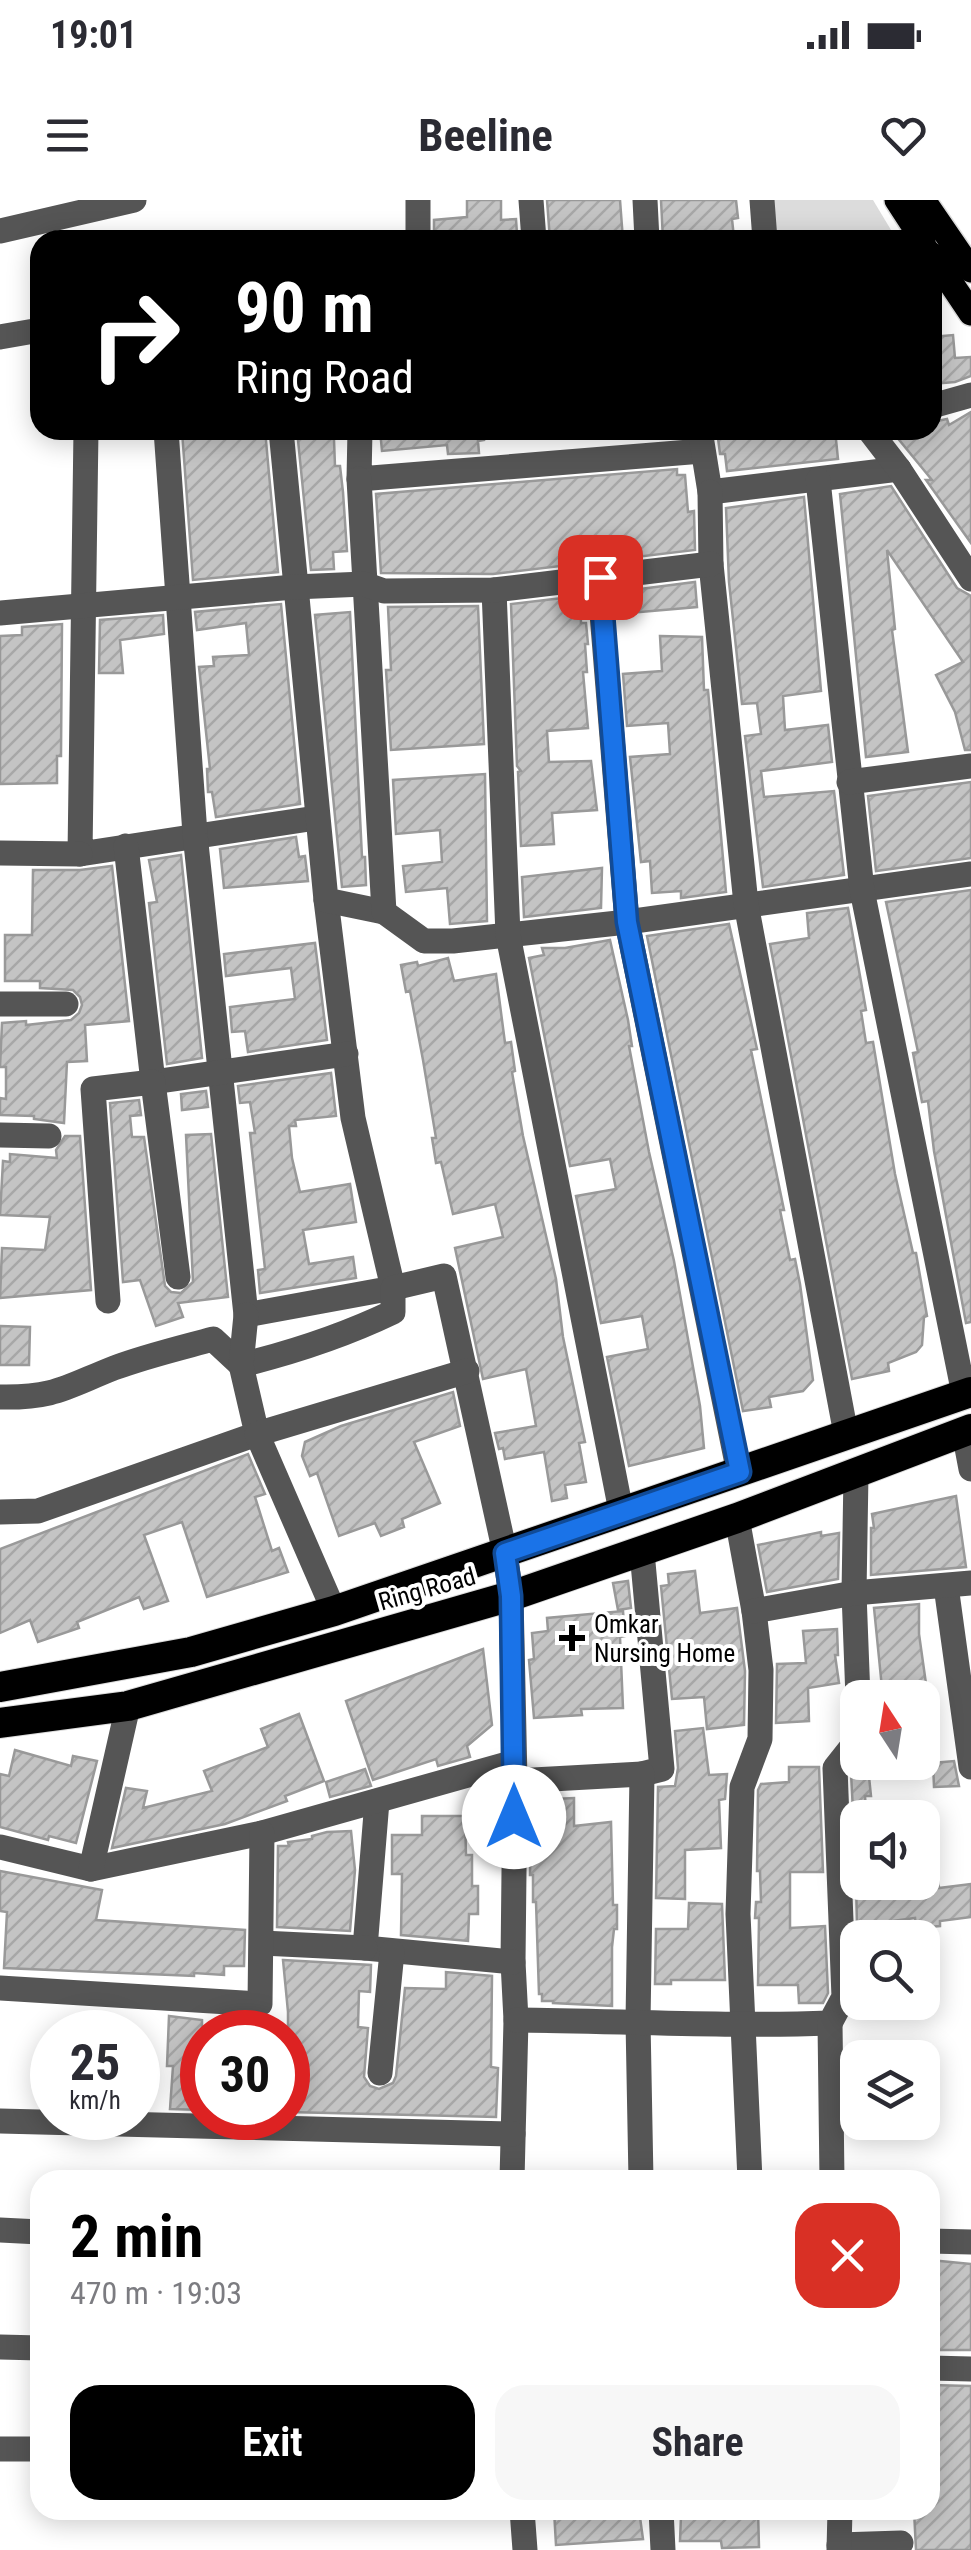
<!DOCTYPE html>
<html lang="en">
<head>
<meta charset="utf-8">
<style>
  body { margin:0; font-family:"Roboto Condensed",sans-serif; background:#f7f7f7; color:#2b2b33; height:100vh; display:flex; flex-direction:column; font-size:38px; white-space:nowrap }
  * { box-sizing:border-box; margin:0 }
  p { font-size:32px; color:#7c7c81 }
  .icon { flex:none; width:55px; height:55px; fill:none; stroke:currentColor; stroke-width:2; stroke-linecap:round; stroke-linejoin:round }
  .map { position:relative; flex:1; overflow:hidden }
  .panel { position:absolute; left:30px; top:1970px; width:910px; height:350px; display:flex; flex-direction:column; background:#fff; border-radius:30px; box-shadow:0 5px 25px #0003 }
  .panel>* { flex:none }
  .banner { position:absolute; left:30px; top:30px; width:912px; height:210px; border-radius:30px; box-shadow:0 5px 25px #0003; background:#000; color:#fff; overflow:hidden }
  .needle { width:65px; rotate:348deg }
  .tools { position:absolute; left:840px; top:1480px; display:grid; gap:20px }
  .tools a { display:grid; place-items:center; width:100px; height:100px; border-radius:20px; background:#fff; box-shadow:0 5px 25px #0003; font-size:50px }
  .speed { position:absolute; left:30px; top:1810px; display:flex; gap:20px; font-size:50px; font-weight:700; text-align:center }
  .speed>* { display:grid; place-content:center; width:130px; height:130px; border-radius:50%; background:#fff; box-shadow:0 5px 25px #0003; line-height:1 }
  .speed small { font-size:25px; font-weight:400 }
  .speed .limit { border:15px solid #d22; background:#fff; color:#111 }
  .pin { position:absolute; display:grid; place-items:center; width:85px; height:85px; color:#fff; margin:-42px; border-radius:20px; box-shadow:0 5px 15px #0006 }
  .me { position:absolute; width:110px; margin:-55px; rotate:0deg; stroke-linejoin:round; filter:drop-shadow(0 0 8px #0008) }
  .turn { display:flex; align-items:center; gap:35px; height:210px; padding:0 40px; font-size:45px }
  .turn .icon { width:130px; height:130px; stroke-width:2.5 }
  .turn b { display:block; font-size:70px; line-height:85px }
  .round { display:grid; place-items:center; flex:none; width:105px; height:105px; border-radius:30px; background:#f7f7f7 }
  .summary { display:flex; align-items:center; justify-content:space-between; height:170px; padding:0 40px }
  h1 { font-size:60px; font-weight:700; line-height:75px; color:#000 }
  .primary-button { display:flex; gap:20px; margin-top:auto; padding:20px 40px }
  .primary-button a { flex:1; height:115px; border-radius:30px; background:#000; color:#fff; font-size:40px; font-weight:700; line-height:115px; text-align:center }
  .primary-button a+a { background:#f7f7f7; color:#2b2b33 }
  .status { display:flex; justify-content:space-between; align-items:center; height:70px; padding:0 50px; background:#fff; direction:ltr }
  .status svg { height:28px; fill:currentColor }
  header { display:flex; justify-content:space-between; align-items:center; height:130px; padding:0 40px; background:#fff; font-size:45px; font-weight:700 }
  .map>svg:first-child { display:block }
  .park { fill:#dcdcdc }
  .building { fill:url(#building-hatch); stroke:#999; stroke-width:2.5 }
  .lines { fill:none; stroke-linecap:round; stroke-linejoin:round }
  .major-casing { stroke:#dbdbdb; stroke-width:28 }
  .highway-casing { stroke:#dbdbdb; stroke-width:32 }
  .minor { stroke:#555; stroke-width:25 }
  .major { stroke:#000; stroke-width:25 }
  .highway { stroke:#000; stroke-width:30 }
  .route-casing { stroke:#114b97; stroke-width:25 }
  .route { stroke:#1a73e8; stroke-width:18 }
  .poi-dot { fill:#000; stroke:#fff; stroke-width:4 }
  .labels { text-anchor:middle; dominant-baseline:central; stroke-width:8; stroke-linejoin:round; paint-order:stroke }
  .street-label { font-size:25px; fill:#000; stroke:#fff }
  .poi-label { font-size:25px; fill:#000; stroke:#fff; text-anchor:start }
</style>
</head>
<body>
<div class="status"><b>19:01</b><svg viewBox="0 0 49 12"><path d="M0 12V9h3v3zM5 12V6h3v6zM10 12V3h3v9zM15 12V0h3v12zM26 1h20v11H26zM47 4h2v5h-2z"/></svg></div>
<header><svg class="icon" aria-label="menu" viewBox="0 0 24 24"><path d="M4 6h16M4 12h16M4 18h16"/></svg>Beeline<svg class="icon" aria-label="heart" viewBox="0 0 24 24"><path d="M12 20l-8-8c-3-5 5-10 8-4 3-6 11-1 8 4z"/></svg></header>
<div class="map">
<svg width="971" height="2350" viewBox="0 0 971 2350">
  <defs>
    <pattern id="building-hatch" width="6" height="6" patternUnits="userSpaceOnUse" patternTransform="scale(2.5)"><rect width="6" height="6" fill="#c4c4c4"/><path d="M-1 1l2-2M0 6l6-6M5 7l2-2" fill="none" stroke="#a7a7a7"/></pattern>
  </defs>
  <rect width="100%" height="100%" fill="#fff"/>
  <path class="park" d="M 771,0 L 873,0 L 897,40 L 774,40 Z"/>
  <g class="building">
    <path d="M 467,0 L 501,0 L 501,20 L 516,19 L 517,34 L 434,40 L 434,20 L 467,17 Z"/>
    <path d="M 547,0 L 620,0 L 623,40 L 550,40 Z"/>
    <path d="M 661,0 L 736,0 L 738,18 L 732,19 L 734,38 L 663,40 Z"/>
    <path d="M 953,135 L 955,158 L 971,157 L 971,176 L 955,182 L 932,184 L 932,137 Z"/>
    <path d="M 971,212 L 971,343 L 926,280 L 932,280 L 891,230 L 932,230 L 932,222 L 947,219 L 949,225 Z"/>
    <path d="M 213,230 L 265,230 L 278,372 L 193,380 L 182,231 Z"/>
    <path d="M 297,230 L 330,230 L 334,240 L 335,266 L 340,266 L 343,292 L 347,351 L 333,352 L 334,369 L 311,370 Z"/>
    <path d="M 380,230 L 483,230 L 484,240 L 478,241 L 479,253 L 448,254 L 447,245 L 382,251 Z"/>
    <path d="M 717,230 L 835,230 L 838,259 L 727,271 L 725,254 L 720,254 Z"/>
    <path d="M 677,269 L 677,275 L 685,275 L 688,312 L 694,311 L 695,350 L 493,374 L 381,373 L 376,294 Z"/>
    <path d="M 891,286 L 957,388 L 971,396 L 971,550 L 965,550 L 955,512 L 936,475 L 963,462 L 887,350 L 895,429 L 892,430 L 908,552 L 866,557 L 840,294 Z"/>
    <path d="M 804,297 L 821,491 L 783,496 L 785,530 L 828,525 L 832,562 L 761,571 L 764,597 L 834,591 L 844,675 L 763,687 L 745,536 L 761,534 L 757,503 L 742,504 L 729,382 L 726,308 Z"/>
    <path d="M 695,382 L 697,407 L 618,414 L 616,392 Z"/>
    <path d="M 580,396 L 581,423 L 586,423 L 588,444 L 585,444 L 587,472 L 583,472 L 588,528 L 547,531 L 549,562 L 591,561 L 597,610 L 552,613 L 554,644 L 521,646 L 518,572 L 521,571 L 517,566 L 511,404 Z"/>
    <path d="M 281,404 L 300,604 L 216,617 L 212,592 L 208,592 L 207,569 L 210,569 L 199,467 L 214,466 L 213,457 L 249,455 L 246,423 L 197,430 L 195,412 Z"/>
    <path d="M 478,406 L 484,544 L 391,550 L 386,470 L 391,470 L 388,407 Z"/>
    <path d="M 350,412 L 362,657 L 365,657 L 366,685 L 342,687 L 315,415 Z"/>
    <path d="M 163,415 L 164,434 L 120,440 L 123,473 L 99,473 L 100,420 Z"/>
    <path d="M 62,424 L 61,556 L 57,556 L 57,583 L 0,584 L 0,436 L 22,435 L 22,427 Z"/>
    <path d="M 660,436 L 702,437 L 704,490 L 708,490 L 726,692 L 681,698 L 681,691 L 652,693 L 650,661 L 641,662 L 630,557 L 670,554 L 668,523 L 627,526 L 623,474 L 662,471 Z"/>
    <path d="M 485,574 L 487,721 L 450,724 L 447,688 L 406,692 L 403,666 L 442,662 L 440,630 L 396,634 L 393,580 Z"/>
    <path d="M 971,582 L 971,658 L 876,671 L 868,596 Z"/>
    <path d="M 296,637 L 299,657 L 305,656 L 308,681 L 224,688 L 220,649 Z"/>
    <path d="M 181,655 L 202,858 L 167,864 L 149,703 L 157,702 L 149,660 Z"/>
    <path d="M 112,666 L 129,821 L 85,825 L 87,861 L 67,862 L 64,923 L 34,919 L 34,916 L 0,915 L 0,898 L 6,899 L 6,867 L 0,867 L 2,823 L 26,821 L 26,825 L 71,820 L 79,813 L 82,805 L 80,797 L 73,790 L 40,788 L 40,781 L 5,781 L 5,735 L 32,735 L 33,670 L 80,670 Z"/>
    <path d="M 602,668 L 601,708 L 524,717 L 522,677 Z"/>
    <path d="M 971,690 L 971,1122 L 966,1123 L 934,951 L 928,901 L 922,902 L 913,853 L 918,852 L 886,702 Z"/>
    <path d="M 848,708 L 866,810 L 861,811 L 866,843 L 873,842 L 895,974 L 913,1053 L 916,1053 L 927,1116 L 924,1117 L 922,1145 L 916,1152 L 888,1163 L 889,1171 L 852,1179 L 770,744 L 809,738 L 807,713 Z"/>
    <path d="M 729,724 L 757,849 L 751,850 L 784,1010 L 780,1010 L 790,1060 L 795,1059 L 800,1084 L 813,1180 L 803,1191 L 769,1197 L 771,1207 L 743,1211 L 647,736 Z"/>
    <path d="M 610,740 L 628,820 L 632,846 L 629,846 L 649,952 L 674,1061 L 700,1206 L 704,1248 L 629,1266 L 607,1157 L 648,1149 L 642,1116 L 601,1123 L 576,996 L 616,989 L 610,959 L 570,966 L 529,758 L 544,755 L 542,748 L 565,748 Z"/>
    <path d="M 315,743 L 327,840 L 248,852 L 245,831 L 232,832 L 230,807 L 295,799 L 291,768 L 226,776 L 224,754 Z"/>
    <path d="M 448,758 L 454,781 L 496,774 L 505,843 L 511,842 L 515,871 L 512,872 L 523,936 L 556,1079 L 563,1137 L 585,1242 L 579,1243 L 586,1282 L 565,1285 L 567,1298 L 552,1301 L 544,1252 L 505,1259 L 503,1248 L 499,1249 L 495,1233 L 536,1226 L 526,1169 L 483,1179 L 455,1048 L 503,1037 L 495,1004 L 453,1014 L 441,962 L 436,963 L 432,938 L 436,938 L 423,860 L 410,791 L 406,792 L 401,765 L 417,762 L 418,766 Z"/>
    <path d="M 331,873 L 336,916 L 295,920 L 296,926 L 289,926 L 292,958 L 300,992 L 350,984 L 356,1022 L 303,1030 L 309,1064 L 353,1057 L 356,1078 L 260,1093 L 258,1070 L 265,1069 L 250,933 L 255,933 L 250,902 L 240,903 L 238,886 Z"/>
    <path d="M 206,891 L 208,907 L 182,910 L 181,894 Z"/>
    <path d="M 139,900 L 141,915 L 130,916 L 132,937 L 144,937 L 165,1086 L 171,1092 L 181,1093 L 193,1082 L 186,935 L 211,934 L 228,1097 L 178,1103 L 183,1117 L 156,1126 L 140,1080 L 123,1082 L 110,903 Z"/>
    <path d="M 65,936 L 80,936 L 91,1090 L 0,1098 L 2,1048 L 45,1050 L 50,1017 L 0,1015 L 3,961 L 10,962 L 10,954 L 57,958 L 56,950 Z"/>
    <path d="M 0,1126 L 30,1127 L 29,1165 L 0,1165 Z"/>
    <path d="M 453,1192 L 460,1226 L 414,1242 L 440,1303 L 402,1319 L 404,1327 L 381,1336 L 375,1323 L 339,1336 L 317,1273 L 310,1276 L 302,1256 L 305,1242 L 341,1226 Z"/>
    <path d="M 248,1254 L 265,1294 L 255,1297 L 272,1351 L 279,1348 L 288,1372 L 207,1397 L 182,1322 L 144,1335 L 168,1401 L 144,1409 L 139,1397 L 77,1422 L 79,1428 L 38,1442 L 30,1420 L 0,1433 L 0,1349 Z"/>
    <path d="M 956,1296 L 966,1367 L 871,1375 L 871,1328 L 874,1328 L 872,1314 Z"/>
    <path d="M 821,1332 L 821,1336 L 839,1333 L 838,1379 L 767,1392 L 758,1345 Z"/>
    <path d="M 695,1371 L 700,1413 L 737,1408 L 745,1471 L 744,1525 L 707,1529 L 704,1497 L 672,1499 L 661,1386 L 669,1385 L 668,1374 Z"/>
    <path d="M 628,1381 L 631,1408 L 618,1410 L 613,1383 Z"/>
    <path d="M 919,1404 L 919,1434 L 928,1498 L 883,1498 L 874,1408 Z"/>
    <path d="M 623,1411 L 625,1436 L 620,1437 L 623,1508 L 581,1509 L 582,1515 L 534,1518 L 529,1460 L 534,1459 L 532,1433 L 548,1431 L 547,1418 Z"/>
    <path d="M 837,1429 L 838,1455 L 835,1455 L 839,1483 L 808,1488 L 809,1521 L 776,1523 L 777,1464 L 806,1463 L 803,1431 Z"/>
    <path d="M 483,1449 L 492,1525 L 467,1546 L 470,1557 L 438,1566 L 436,1559 L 373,1580 L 346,1501 Z"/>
    <path d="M 299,1514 L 324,1581 L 285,1596 L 287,1601 L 225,1624 L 112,1648 L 126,1588 L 147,1591 L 143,1608 L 212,1591 L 204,1571 L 268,1547 L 261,1529 Z"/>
    <path d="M 703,1528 L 709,1575 L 727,1574 L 725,1599 L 719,1600 L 721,1648 L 685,1650 L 685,1699 L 656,1698 L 658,1587 L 675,1586 L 678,1568 L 675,1531 Z"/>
    <path d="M 15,1550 L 71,1566 L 73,1556 L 97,1561 L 76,1643 L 49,1636 L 48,1640 L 0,1627 L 0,1574 L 9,1576 Z"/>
    <path d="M 954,1561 L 959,1586 L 934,1587 L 933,1563 Z"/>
    <path d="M 789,1567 L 819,1567 L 823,1672 L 790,1672 L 790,1728 L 825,1726 L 828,1793 L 823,1803 L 799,1803 L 798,1785 L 758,1785 L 759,1718 L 755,1718 L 756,1702 L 761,1702 L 760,1671 L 757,1671 L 758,1590 L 761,1584 L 789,1582 Z"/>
    <path d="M 856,1567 L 868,1567 L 871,1596 L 865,1596 L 866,1610 L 853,1611 L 851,1573 Z"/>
    <path d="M 365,1569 L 371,1586 L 330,1597 L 326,1582 Z"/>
    <path d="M 574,1598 L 574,1626 L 611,1622 L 613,1705 L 617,1705 L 617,1729 L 614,1729 L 612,1747 L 612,1806 L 553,1803 L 553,1801 L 542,1801 L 542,1794 L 539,1794 L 536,1702 L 533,1702 L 533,1675 L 530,1675 L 531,1600 Z"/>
    <path d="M 422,1616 L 465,1616 L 466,1655 L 472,1655 L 472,1686 L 478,1686 L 478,1714 L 469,1714 L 468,1741 L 401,1735 L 402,1674 L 392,1674 L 392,1635 L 422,1635 Z"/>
    <path d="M 351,1631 L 355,1670 L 350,1731 L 277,1727 L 278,1646 L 289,1646 L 288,1642 L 312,1639 L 312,1636 L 327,1632 Z"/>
    <path d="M 922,1632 L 933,1632 L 939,1688 L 971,1684 L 971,1717 L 940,1721 L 940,1726 L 916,1728 L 915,1718 L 857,1726 L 856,1682 L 922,1682 Z"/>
    <path d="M 0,1671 L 102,1690 L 96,1720 L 245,1730 L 244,1766 L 224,1766 L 224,1775 L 194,1773 L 194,1776 L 4,1768 L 7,1712 L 0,1711 Z"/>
    <path d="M 689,1703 L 722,1704 L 725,1780 L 671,1780 L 671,1784 L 655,1784 L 656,1729 L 688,1729 Z"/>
    <path d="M 283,1760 L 371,1765 L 370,1792 L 359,1791 L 358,1827 L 368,1828 L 364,1877 L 370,1886 L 379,1889 L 393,1883 L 396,1876 L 405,1788 L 446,1789 L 446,1772 L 492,1776 L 491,1867 L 498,1868 L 496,1917 L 288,1912 L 288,1812 Z"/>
    <path d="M 169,1816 L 202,1820 L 202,1910 L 170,1909 L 173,1866 L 167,1866 Z"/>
    <path d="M 930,2060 L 971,2064 L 971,2150 L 934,2150 L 935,2107 L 930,2107 Z"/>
    <path d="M 930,2185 L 971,2186 L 971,2350 L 916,2350 L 914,2310 L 930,2310 Z"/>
    <path d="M 554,2310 L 639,2310 L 643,2339 L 556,2345 Z"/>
    <path d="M 719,2310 L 758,2310 L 759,2347 L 722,2348 L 721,2341 L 680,2341 L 681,2316 L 719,2316 Z"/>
  </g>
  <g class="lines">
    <defs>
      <g id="major">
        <path d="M 897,0 L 923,40"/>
        <path d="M 923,0 L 971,70"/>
        <path d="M 932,55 L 971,113"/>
      </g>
      <g id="highway">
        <path d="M 0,1487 L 191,1452 L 334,1411 L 971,1192"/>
        <path d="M 0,1523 L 128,1506 L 511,1396 L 737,1318 L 971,1229"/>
      </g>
    </defs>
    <use href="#major" class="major-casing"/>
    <use href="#highway" class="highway-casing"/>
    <g class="minor">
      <path d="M 418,0 L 418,40"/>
      <path d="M 531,0 L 534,40"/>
      <path d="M 645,0 L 647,40"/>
      <path d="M 762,0 L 765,40"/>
      <path d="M 0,31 L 134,0"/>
      <path d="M 0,137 L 40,130"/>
      <path d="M 932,206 L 971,195"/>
      <path d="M 86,230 L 80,654 L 316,618"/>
      <path d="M 166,230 L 195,634 L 246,1115 L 393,1088 L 353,918 L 326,700"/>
      <path d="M 281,230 L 326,700 L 384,712"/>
      <path d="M 360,230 L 359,279 L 702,251"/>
      <path d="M 700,230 L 710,292 L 899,269"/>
      <path d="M 869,230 L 899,269 L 971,379"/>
      <path d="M 359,279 L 384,712 L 424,741 L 453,741 L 627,722 L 971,674"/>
      <path d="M 818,280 L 862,690 L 964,1194"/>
      <path d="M 710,292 L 711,364 L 746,704 L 846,1234"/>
      <path d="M 599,377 L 627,722 L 739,1273"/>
      <path d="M 494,390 L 508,735 L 621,1311"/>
      <path d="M 0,413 L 294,387 L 364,384 L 384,391 L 494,390 L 711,364"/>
      <path d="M 849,582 L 971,566"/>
      <path d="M 126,646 L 153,882 L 346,854"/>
      <path d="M 0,653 L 80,654"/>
      <path d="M 0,804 L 66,804"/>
      <path d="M 0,935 L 49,936"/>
      <path d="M 108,1101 L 93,889 L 153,882 L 178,1077"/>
      <path d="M 0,1197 C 55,1198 66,1187 114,1168 C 146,1156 180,1148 213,1139 L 241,1165 C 294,1152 343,1136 393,1112 L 393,1088 L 444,1076 L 505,1353 L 511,1396 L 515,1581 L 513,1762 L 516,1820 L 512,1980"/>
      <path d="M 964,1232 L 971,1269"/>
      <path d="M 856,1274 L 854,1393 L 858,1498"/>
      <path d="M 0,1312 L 38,1311 L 257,1234 L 241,1165 L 246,1115"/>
      <path d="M 737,1318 L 754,1411 L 761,1470 L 760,1539 L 742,1587 L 738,1714 L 750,1980"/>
      <path d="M 642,1352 L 662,1569 L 642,1574"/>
      <path d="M 946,1386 L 971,1567"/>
      <path d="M 334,1411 L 257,1234 L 467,1171"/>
      <path d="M 754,1411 L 854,1393 L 971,1383"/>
      <path d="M 515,1581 L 642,1574 L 638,1821 L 641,1980"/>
      <path d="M 377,1601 L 365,1748 L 513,1762"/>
      <path d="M 0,1647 L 91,1669 L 262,1633 L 514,1562"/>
      <path d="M 91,1669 L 128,1506"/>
      <path d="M 262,1743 L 365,1748"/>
      <path d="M 0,1788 L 260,1804 L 262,1633"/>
      <path d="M 516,1820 C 621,1821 725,1827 830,1823 L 844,1797 L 835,1568 L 858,1539"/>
      <path d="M 830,1823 L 832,1980"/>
      <path d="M 380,1873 L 392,1752"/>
      <path d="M 0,1921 L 513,1934"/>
      <path d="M 0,2030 L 40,2032"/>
      <path d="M 930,2041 L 971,2042"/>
      <path d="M 0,2147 L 40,2148"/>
      <path d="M 930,2168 L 971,2169"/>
      <path d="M 0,2249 L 40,2249"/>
      <path d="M 522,2310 L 525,2350"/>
      <path d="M 661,2310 L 663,2350"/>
      <path d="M 839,2345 L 901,2343"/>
      <path d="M 839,2350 L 840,2310"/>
    </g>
    <use href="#major" class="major"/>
    <use href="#highway" class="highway"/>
  </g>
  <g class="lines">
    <defs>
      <path id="route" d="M 514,1617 L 511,1396 L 505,1353 L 740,1272 L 627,722 L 600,377"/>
    </defs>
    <use href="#route" class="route-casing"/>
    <use href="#route" class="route"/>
  </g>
  <path class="poi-dot" d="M567 1423h10v10h10v10h-10v10h-10v-10h-10v-10h10z"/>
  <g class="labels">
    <g class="street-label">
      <text transform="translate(427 1389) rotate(-16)">Ring Road</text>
    </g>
    <g class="poi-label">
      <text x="594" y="1424">Omkar<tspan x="594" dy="29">Nursing Home</tspan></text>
    </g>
  </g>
</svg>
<div class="tools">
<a><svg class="needle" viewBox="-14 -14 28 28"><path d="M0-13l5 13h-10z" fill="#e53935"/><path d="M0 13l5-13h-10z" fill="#7c7c81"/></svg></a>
<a><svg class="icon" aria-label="sound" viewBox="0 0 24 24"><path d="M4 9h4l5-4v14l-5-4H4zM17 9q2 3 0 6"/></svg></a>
<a><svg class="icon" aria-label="search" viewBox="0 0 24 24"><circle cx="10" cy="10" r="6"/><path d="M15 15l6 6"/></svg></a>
<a><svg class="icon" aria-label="layers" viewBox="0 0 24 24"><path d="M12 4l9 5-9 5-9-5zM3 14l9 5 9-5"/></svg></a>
</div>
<div class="speed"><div>25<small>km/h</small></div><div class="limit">30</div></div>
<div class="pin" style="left:600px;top:377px;background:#d93025"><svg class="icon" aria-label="arrive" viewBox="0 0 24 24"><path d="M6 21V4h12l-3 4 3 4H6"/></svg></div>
<svg class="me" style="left:514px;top:1617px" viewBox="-20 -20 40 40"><circle r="19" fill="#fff"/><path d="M0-13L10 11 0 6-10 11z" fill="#1a73e8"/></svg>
<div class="banner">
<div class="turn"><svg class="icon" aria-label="right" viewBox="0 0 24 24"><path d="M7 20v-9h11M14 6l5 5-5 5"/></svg><div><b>90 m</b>Ring Road</div></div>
</div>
<section class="panel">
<div class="summary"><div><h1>2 min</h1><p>470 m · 19:03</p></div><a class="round" style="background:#d93025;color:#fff"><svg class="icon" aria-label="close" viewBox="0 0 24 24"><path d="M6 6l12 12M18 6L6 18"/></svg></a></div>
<div class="primary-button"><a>Exit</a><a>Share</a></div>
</section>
</div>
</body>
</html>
